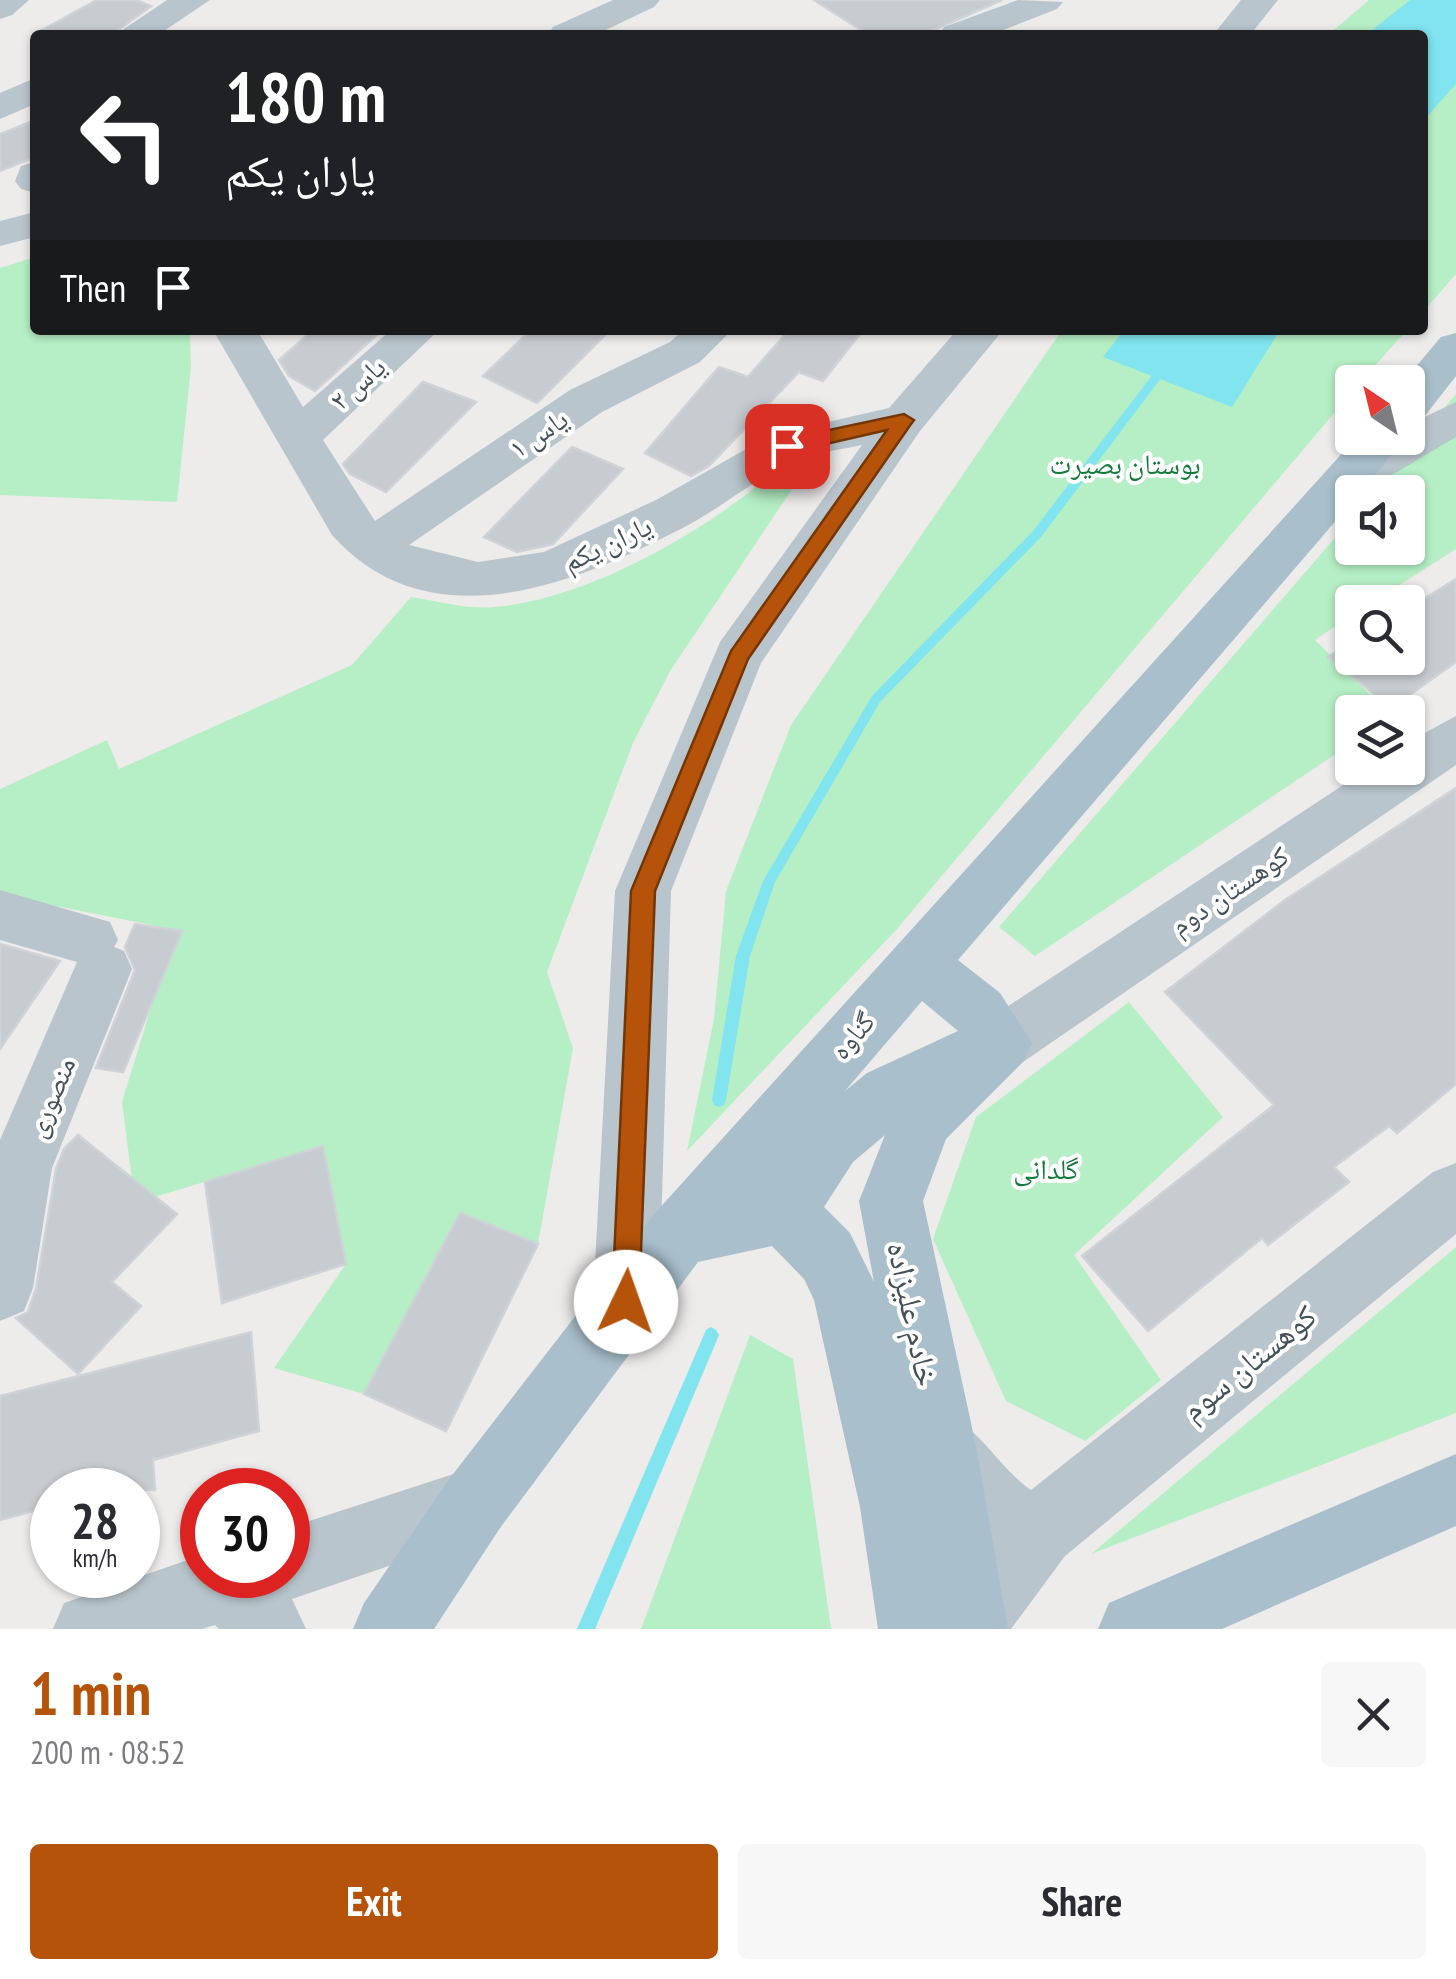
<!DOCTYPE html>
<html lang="en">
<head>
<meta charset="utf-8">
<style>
  body { margin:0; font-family:"PT Sans Narrow","Noto Naskh Arabic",sans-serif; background:#f7f7f7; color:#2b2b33; height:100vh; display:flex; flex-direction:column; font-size:38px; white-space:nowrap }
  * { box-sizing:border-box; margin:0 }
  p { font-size:32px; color:#7c7c81 }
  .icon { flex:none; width:55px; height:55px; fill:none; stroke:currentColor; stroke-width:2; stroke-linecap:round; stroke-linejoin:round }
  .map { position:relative; height:1629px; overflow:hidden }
  .side { display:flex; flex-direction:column; background:#fff; flex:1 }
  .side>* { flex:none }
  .guide { position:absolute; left:30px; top:30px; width:1398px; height:305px; border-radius:10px; box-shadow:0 2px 8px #0004; background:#202124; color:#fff; overflow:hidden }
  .needle { width:65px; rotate:325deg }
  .buttons { position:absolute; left:1335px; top:365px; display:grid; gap:20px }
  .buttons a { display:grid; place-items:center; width:90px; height:90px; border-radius:10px; background:#fff; box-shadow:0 2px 8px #0004; font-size:50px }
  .speed { position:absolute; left:30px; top:1468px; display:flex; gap:20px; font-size:50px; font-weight:700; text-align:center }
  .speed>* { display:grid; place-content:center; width:130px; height:130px; border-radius:50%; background:#fff; box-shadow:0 2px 8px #0004; line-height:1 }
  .speed small { font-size:25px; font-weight:400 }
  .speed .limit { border:15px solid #d22; background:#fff; color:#111 }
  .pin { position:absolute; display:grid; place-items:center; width:85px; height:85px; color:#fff; margin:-42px; border-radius:20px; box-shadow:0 5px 15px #0006 }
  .me { position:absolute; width:110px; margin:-55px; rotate:3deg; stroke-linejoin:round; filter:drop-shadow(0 0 8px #0008) }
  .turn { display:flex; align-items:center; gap:35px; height:210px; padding:0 30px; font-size:45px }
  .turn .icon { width:130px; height:130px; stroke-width:2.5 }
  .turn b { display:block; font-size:70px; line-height:85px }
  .then { display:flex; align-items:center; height:95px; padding:0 30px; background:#0003; gap:20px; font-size:38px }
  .round { display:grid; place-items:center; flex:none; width:105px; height:105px; border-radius:10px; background:#f7f7f7 }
  .summary { display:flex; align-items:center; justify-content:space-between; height:170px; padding:0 30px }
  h1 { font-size:60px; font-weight:700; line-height:75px; color:#b45309 }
  .action { display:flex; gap:20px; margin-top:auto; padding:20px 30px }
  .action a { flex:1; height:115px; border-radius:10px; background:#b45309; color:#fff; font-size:40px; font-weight:700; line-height:115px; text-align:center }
  .action a+a { background:#f7f7f7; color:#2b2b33 }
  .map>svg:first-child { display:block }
  .green { fill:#b6efc5 }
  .water { fill:#81e4ee }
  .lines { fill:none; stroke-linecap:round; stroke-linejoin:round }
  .stream { fill:#81e4ee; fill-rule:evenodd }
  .building { fill:#c7ccd1; stroke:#cfd2d7; stroke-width:2.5 }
  .minor { fill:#b8c5cc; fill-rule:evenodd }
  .major { fill:#a9bfcc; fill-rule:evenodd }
  .route { fill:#b45309; stroke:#753606; stroke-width:2.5 }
  .labels { text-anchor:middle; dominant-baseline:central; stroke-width:8; stroke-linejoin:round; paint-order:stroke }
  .street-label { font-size:28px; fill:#435159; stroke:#fff }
  .park-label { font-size:28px; fill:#137b3b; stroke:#fff }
  .near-street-label { font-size:32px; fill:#435159; stroke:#fff }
</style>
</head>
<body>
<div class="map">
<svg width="1456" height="1629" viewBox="0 0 1456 1629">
  <rect width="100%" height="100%" fill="#eeebeb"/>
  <g class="green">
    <path d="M 1369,0 L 1456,0 L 1456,274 L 1423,312 L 1422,35 L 1328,35 Z"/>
    <path d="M 35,257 L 35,330 L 190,330 L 191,367 L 177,502 L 0,495 L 0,268 Z"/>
    <path d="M 1062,330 L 1407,330 L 1360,382 L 1352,382 L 1352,392 L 896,930 L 687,1151 L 714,1019 L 726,891 L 791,725 Z"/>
    <path d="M 1456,394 L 1456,549 L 1373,602 L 1352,602 L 1352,615 L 1315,640 L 1388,712 L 1352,712 L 1352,743 L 1035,956 L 999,927 L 1352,518 L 1352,548 L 1408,548 L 1408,492 L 1374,492 Z"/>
    <path d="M 769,476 L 795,485 L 670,671 L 633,743 L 547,972 L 573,1048 L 538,1244 L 460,1213 L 364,1394 L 274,1368 L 346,1264 L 323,1146 L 135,1203 L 122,1102 L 153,1001 L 182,931 L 0,895 L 0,789 L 107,740 L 119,769 L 352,665 L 411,597 C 437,601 469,610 495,607 C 587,599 701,534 769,476 Z"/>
    <path d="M 1129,1002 L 1223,1117 L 1074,1255 L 1161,1380 L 1085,1441 L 1006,1401 L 933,1239 L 976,1117 Z"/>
    <path d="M 1456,1247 L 1456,1413 L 1091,1554 Z"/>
    <path d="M 750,1335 L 793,1359 L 831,1629 L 641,1629 Z"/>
  </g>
  <g class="water">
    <path d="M 1410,0 L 1456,0 L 1456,84 L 1423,121 L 1422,35 L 1366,35 Z"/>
    <path d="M 1124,330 L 1280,330 L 1232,407 L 1103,357 Z"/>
  </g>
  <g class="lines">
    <g class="stream">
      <path d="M 1164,364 L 1169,367 L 1168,369 L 1041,537 L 880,702 L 775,882 L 750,956 L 726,1100 L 724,1105 L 719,1107 L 714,1105 L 712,1100 L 736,956 L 763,881 L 872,696 L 1033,531 L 1160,365 Z"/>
      <path d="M 711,1327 L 716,1330 L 719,1335 L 595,1629 L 577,1629 L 706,1330 Z"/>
    </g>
  </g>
  <g class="building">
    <path d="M 97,0 L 136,0 L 151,6 L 111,35 L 33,35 Z"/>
    <path d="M 814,0 L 1002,0 L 922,35 L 869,35 Z"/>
    <path d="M 35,120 L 35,157 L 0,171 L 0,134 Z"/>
    <path d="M 313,330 L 382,330 L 315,391 L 289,376 L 279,360 Z"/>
    <path d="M 531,330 L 610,330 L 537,403 L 483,376 Z"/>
    <path d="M 789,330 L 863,330 L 823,381 L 799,372 L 709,466 L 691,476 L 645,453 L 719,367 L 748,377 Z"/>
    <path d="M 423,382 L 476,402 L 386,492 L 350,474 L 343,464 Z"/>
    <path d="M 572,447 L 623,469 L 553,544 L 517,552 L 484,537 Z"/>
    <path d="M 1456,579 L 1456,662 L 1391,708 L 1328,657 L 1352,642 L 1352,658 L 1408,658 L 1408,609 Z"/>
    <path d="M 1456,788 L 1456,1084 L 1397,1133 L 1389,1126 L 1334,1167 L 1349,1182 L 1268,1245 L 1262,1238 L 1148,1331 L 1082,1256 L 1274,1105 L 1165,992 L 1285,900 Z"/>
    <path d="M 135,924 L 182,931 L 123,1072 L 96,1068 L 135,970 L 125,947 Z"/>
    <path d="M 0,944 L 60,961 L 0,1049 Z"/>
    <path d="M 78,1135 L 177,1214 L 112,1282 L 141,1306 L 78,1374 L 16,1318 L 28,1312 L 36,1289 L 56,1169 L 64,1149 Z"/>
    <path d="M 323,1146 L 346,1264 L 222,1303 L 205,1182 Z"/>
    <path d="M 460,1213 L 538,1244 L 446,1431 L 364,1394 Z"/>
    <path d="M 251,1332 L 259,1431 L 153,1460 L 155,1490 L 52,1490 L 52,1506 L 0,1520 L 0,1396 Z"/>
  </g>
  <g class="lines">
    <g class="minor">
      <path d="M 0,0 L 29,0 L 12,15 L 0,19 Z"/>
      <path d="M 167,0 L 210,0 L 158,35 L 115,35 Z"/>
      <path d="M 613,0 L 660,0 L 654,7 L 595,35 L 548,35 L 553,27 Z"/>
      <path d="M 1018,0 L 1063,2 L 1057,9 L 990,35 L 939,35 L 944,27 Z"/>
      <path d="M 1241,0 L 1278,0 L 1250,35 L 1213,35 Z"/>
      <path d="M 35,78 L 35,104 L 0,119 L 0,93 Z"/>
      <path d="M 35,162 L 35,193 L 21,189 L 15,181 L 21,166 Z"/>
      <path d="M 35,212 L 35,237 L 0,246 L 0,221 Z"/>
      <path d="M 213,330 L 257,330 L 303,407 L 391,330 L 439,330 L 323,440 L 375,521 L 570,390 L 670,342 L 683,330 L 732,330 L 700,362 L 602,412 L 409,545 L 478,562 L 544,552 L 656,500 L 771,435 L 889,408 L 957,330 L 1003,330 L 920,431 L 761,663 L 671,891 L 659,1302 L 650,1326 L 626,1335 L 602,1326 L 593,1302 L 615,891 L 720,642 L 862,445 C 843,449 821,452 803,458 C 763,472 727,504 690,524 C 581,582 431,646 332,535 Z"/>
      <path d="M 1456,402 L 1456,437 L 1365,491 L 1348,495 L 1331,491 L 1325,479 C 1340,454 1379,438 1408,438 L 1408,425 Z"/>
      <path d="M 1456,716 L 1456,765 L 1023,1062 L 1002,1070 L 981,1062 L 972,1043 L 981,1024 L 1369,768 L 1408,768 L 1408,742 Z"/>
      <path d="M 0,890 L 110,922 L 118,940 L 114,947 L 124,951 L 132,969 L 52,1168 L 33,1288 L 24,1311 L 0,1321 L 0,1140 L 77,962 L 0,940 Z"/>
      <path d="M 1456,1163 L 1456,1234 L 1065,1556 L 1011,1629 L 909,1629 L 919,1599 L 951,1587 L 984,1543 C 949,1521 921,1484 906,1446 L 916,1421 L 941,1411 C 980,1427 997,1466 1031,1490 L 1433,1172 Z"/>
      <path d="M 475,1467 L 500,1478 L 511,1503 L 500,1528 L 292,1599 L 306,1629 L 219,1629 L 215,1625 L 202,1629 L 53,1629 L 64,1603 L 202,1555 L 202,1575 L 288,1575 L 288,1528 Z"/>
    </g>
    <g class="major">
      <path d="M 1456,333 L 1456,376 L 1424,417 L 1408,421 L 1408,382 L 1403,382 L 1441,337 Z"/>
      <path d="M 1356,438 L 1405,438 L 1361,492 L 1352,492 L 1352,502 L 958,960 L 1000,993 L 1032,1043 L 1023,1062 L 946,1139 L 923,1201 L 976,1446 L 1008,1629 L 878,1629 L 860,1507 L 814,1300 L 804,1279 L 772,1246 L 698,1262 L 500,1528 L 434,1629 L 353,1629 L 364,1603 L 450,1478 L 656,1212 ZM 922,1001 L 958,1031 L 867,1073 L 845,1091 ZM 885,1135 L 859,1201 L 874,1282 L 850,1233 L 824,1207 L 853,1162 Z"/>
      <path d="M 1456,1454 L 1456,1526 L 1222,1629 L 1098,1629 L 1109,1603 Z"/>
    </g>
  </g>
  <path class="route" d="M 904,414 L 914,420 L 911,424 L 748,659 L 655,891 L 639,1302 L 635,1312 L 626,1316 L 616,1312 L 612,1302 L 631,891 L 731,651 L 887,430 L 787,453 L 777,446 L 787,439 Z"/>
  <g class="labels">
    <g class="street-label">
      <text transform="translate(357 383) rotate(-42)">یاس ۲</text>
      <text transform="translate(538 433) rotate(-34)">یاس ۱</text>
      <text transform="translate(607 543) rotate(-25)">یاران یکم</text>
      <text transform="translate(1229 890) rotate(-34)">کوهستان دوم</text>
      <text transform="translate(852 1035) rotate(-50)">گناوه</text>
      <text transform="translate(50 1097) rotate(-67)">منصوری</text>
    </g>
    <g class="park-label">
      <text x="1125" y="463">بوستان بصیرت</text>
      <text x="1046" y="1168">گلدانی</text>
    </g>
    <g class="near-street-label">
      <text transform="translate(914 1314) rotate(78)">خادم علیزاده</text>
      <text transform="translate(1248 1362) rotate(-39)">کوهستان سوم</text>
    </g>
  </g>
</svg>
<div class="buttons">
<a><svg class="needle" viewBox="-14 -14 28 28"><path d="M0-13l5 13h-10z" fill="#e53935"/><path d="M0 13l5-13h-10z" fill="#7c7c81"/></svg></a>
<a><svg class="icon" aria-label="sound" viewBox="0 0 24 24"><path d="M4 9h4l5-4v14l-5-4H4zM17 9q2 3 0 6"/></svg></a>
<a><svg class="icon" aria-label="search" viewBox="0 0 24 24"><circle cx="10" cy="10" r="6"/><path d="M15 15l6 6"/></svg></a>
<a><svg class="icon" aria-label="layers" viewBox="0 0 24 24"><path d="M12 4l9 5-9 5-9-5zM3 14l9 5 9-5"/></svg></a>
</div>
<div class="speed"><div>28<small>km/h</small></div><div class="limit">30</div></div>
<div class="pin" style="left:787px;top:446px;background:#d93025"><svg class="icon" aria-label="arrive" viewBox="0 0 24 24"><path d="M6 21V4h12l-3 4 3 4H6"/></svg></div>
<svg class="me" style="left:626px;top:1302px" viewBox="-20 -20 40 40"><circle r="19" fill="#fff"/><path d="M0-13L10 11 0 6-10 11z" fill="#b45309"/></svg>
<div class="guide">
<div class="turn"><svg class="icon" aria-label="left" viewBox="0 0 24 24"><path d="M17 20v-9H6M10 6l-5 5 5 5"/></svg><div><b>180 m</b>یاران یکم</div></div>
<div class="then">Then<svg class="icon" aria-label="arrive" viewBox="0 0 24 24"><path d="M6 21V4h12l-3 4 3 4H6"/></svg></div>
</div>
</div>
<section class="side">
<div class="summary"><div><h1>1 min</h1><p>200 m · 08:52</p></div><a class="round"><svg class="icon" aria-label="close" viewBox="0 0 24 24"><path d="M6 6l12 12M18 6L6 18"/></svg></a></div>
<div class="action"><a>Exit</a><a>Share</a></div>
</section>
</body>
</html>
